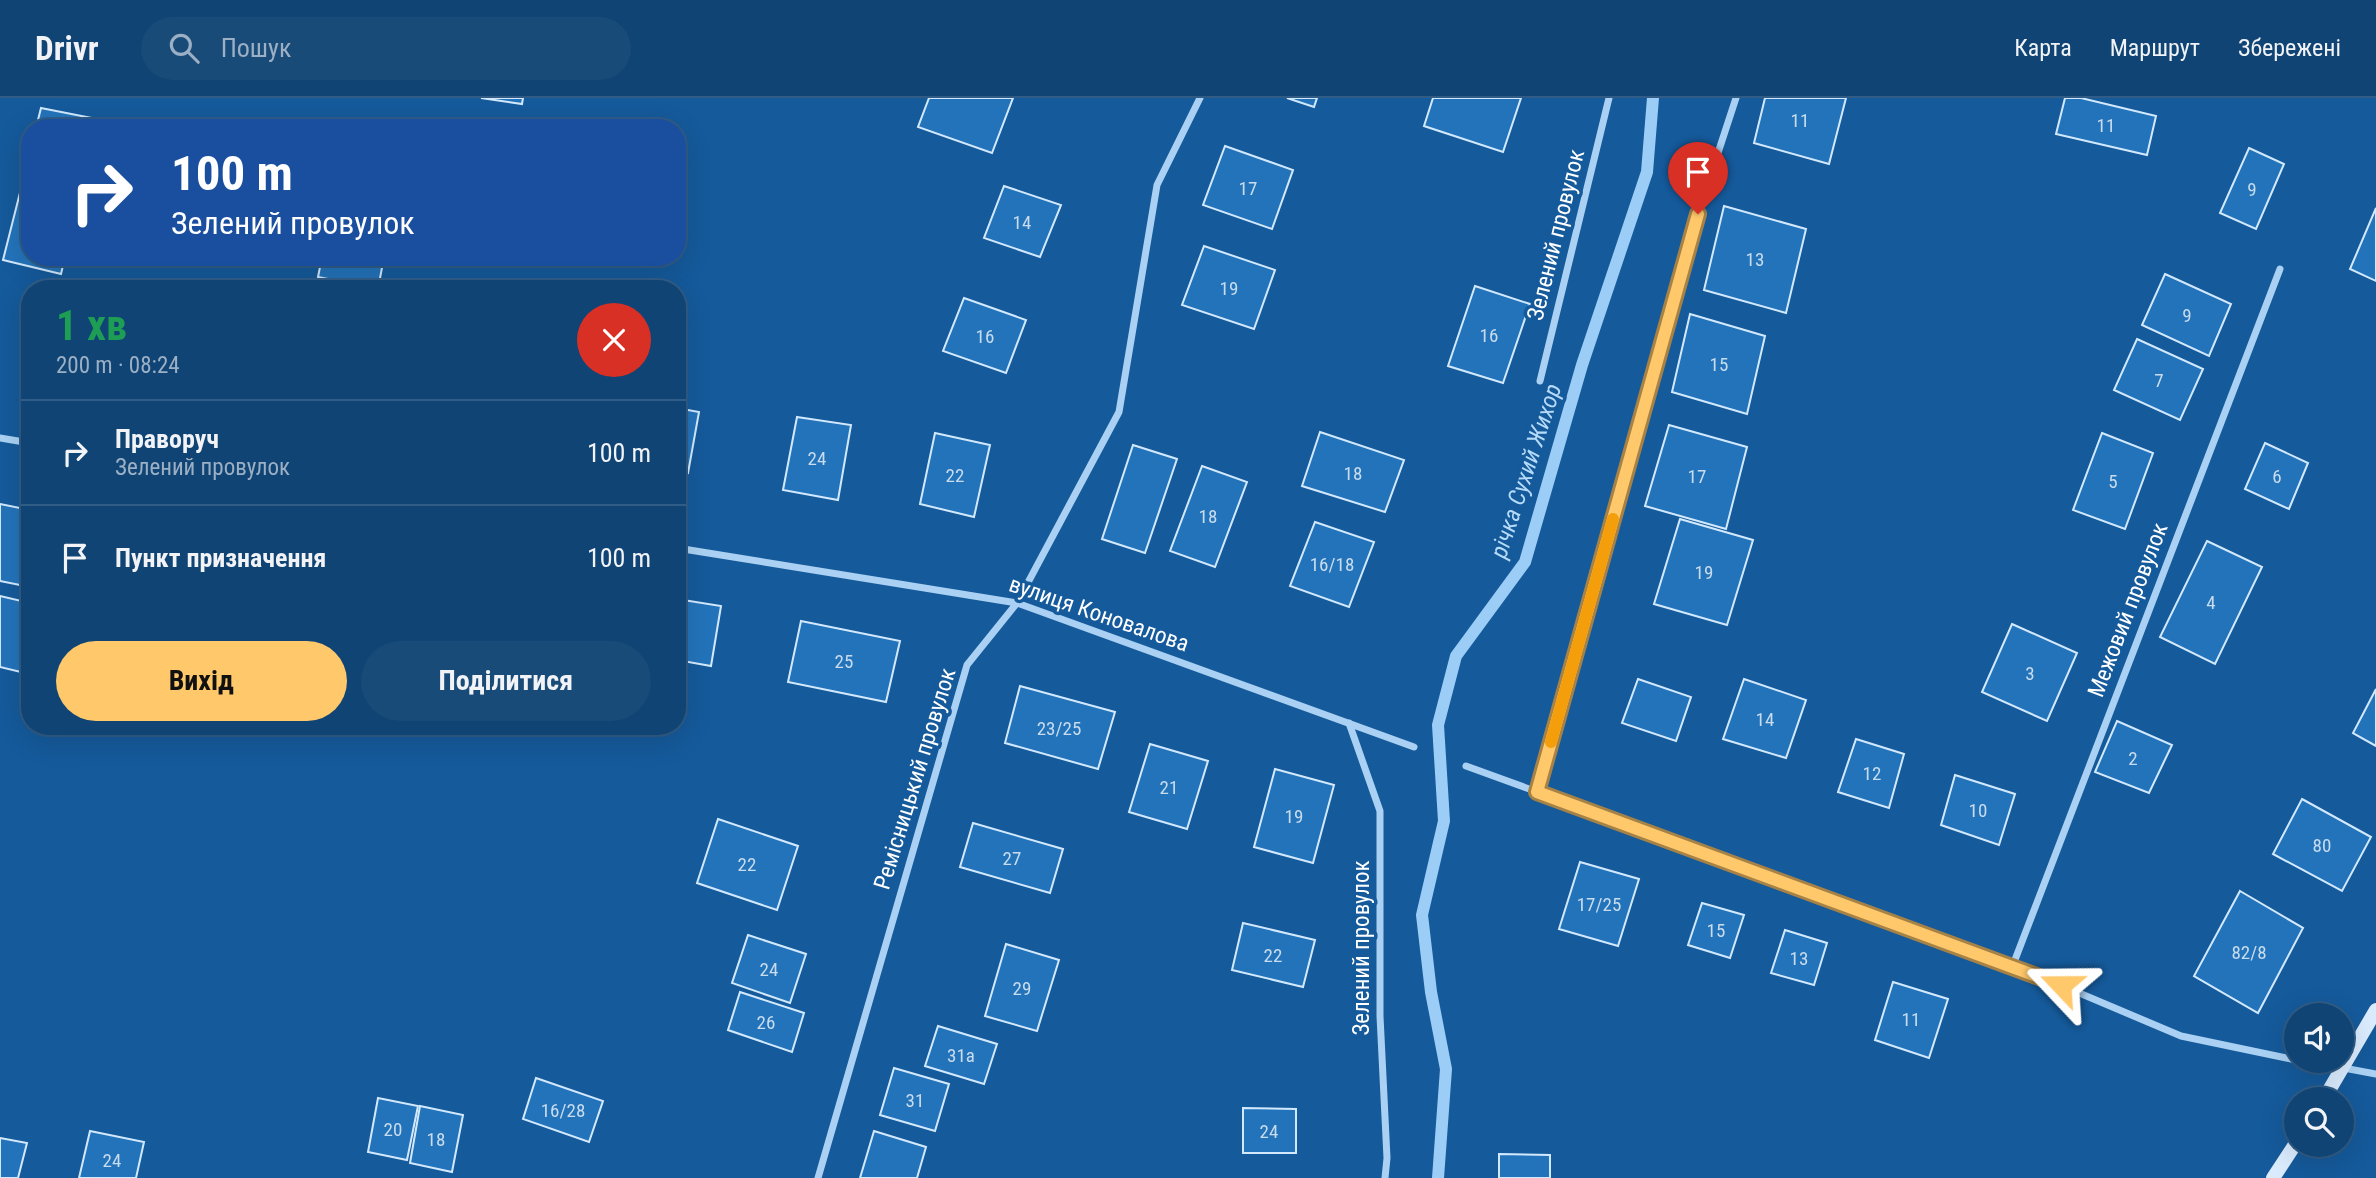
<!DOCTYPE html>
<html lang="uk">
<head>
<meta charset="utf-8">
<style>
  body { margin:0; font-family:"Roboto Condensed",sans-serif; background:#194b79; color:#f1f3f6; height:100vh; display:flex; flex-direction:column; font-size:26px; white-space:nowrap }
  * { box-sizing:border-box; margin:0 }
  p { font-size:23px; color:#9cb0c5 }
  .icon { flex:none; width:38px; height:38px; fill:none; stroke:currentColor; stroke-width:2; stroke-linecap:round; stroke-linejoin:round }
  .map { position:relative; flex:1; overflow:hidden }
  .side { position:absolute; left:21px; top:182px; width:665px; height:455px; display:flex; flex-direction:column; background:#104474; border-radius:28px; box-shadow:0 7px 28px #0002,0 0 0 2px #305c86 }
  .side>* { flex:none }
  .banner { position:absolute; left:21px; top:21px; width:665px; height:147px; border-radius:28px; box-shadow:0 7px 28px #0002,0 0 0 2px #305c86; background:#1a4fa0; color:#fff; overflow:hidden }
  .controls { position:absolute; left:2284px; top:905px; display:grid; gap:14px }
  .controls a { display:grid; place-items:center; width:70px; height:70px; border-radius:50%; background:#104474; box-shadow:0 7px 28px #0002,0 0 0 2px #305c86; font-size:35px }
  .pin { position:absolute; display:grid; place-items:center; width:60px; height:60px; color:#fff; margin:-72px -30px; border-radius:50% 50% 50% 0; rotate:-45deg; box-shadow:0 0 7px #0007 }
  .pin .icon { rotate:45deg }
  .me { position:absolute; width:77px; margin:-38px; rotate:293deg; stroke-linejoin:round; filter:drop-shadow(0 0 5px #0008) }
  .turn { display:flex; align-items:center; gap:24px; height:147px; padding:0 35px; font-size:32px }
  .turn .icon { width:91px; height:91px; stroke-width:2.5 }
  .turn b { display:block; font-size:49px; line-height:60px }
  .round { display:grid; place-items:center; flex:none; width:74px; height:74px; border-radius:37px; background:#194b79 }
  .head { display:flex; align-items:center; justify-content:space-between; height:119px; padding:0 35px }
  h1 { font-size:42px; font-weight:700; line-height:52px; color:#1e9e55 }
  .button { display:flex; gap:14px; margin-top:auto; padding:14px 35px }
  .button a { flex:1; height:80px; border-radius:42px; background:#ffc86b; color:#111; font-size:28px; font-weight:700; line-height:80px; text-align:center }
  .button a+a { background:#194b79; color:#f1f3f6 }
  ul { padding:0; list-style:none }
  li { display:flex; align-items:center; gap:21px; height:105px; padding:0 35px; border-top:2px solid #305c86 }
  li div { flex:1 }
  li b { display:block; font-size:26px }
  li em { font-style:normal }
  header { display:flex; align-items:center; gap:42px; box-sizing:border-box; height:98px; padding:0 35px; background:#104474; border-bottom:2px solid #305c86 }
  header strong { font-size:33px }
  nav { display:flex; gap:38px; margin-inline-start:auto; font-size:24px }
  .search { width:490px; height:63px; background:#194b79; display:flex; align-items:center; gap:18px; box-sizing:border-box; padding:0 24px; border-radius:38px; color:#9cb0c5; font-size:26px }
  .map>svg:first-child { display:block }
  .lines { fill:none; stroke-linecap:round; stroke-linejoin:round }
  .stream { stroke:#9ccdf6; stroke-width:12 }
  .building { fill:#2373ba; stroke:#d2e9fd; stroke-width:2 }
  .street { stroke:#aad1f3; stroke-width:7 }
  .secondary { stroke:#d9ebfd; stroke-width:14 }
  .route-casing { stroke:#a68246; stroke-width:18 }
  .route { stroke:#ffc86b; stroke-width:12 }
  .slow { stroke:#f59e0b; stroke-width:12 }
  .labels { text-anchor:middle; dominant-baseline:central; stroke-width:7; stroke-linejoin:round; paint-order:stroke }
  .number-label { font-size:19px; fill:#c8dcee }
  .street-label { font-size:23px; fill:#fff; stroke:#155a9b }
  .water-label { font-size:24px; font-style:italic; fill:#b6daf9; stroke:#155a9b }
</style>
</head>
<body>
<header>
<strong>Drivr</strong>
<div class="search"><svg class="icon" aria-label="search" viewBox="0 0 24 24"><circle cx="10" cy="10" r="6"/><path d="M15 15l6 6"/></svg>Пошук</div>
<nav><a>Карта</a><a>Маршрут</a><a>Збережені</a></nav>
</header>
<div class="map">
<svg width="2376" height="1080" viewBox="0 0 2376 1080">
  <rect width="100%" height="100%" fill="#155a9b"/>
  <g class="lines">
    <path class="stream" d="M 1438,1080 L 1446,971 L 1431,894 L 1422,817 L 1444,723 L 1438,627 L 1456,558 L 1525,464 L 1582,267 L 1647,74 L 1653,0"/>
  </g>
  <g class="building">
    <path d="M 481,0 L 523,0 L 522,6 Z"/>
    <path d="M 929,0 L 1013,0 L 992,55 L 918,29 Z"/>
    <path d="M 1287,0 L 1317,0 L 1314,9 Z"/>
    <path d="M 1433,0 L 1521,0 L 1503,54 L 1424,28 Z"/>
    <path d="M 1765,0 L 1846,0 L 1829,66 L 1754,45 Z"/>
    <path d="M 2065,0 L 2081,0 L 2156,18 L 2147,57 L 2056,36 Z"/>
    <path d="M 41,10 L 102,22 L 100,30 L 36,30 Z"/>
    <path d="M 1225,48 L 1293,72 L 1272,131 L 1203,107 Z"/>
    <path d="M 2249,50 L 2284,66 L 2256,131 L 2220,115 Z"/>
    <path d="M 30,55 L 30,159 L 65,159 L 61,176 L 3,162 Z"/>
    <path d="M 1004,88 L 1061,107 L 1040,159 L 984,140 Z"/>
    <path d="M 1724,108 L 1806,131 L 1786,215 L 1704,192 Z"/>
    <path d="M 2376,110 L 2376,183 L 2350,171 Z"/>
    <path d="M 1204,148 L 1275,172 L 1254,231 L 1182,207 Z"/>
    <path d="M 322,159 L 384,159 L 378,191 L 318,179 Z"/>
    <path d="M 2165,176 L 2231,206 L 2209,258 L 2142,227 Z"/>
    <path d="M 1475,188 L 1530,206 L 1503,285 L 1448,268 Z"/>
    <path d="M 964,200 L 1026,222 L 1006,275 L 943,253 Z"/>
    <path d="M 1690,216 L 1765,238 L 1747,316 L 1672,294 Z"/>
    <path d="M 2137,241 L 2203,271 L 2180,322 L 2114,292 Z"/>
    <path d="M 677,310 L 699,314 L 688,375 L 677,373 Z"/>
    <path d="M 797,319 L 851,327 L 838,402 L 783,392 Z"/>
    <path d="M 1669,327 L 1747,349 L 1726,431 L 1645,408 Z"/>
    <path d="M 1320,334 L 1404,362 L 1385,414 L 1302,388 Z"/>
    <path d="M 935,335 L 990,347 L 974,419 L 920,406 Z"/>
    <path d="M 2102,335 L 2153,355 L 2125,431 L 2073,412 Z"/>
    <path d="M 2265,345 L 2308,365 L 2289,411 L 2245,391 Z"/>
    <path d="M 1133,347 L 1177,361 L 1145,455 L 1102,441 Z"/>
    <path d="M 1202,368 L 1247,384 L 1215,469 L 1170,453 Z"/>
    <path d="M 0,406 L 30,412 L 30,489 L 0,483 Z"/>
    <path d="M 1680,421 L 1753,442 L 1727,527 L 1654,506 Z"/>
    <path d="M 1315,424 L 1374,444 L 1349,509 L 1290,488 Z"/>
    <path d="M 2207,443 L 2262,469 L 2215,566 L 2160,539 Z"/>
    <path d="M 0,498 L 30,505 L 30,550 L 25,575 L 0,569 Z"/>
    <path d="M 677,501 L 721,508 L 711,568 L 677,562 Z"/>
    <path d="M 801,523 L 900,543 L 886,604 L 788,584 Z"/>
    <path d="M 2012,526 L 2077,555 L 2047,623 L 1982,594 Z"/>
    <path d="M 1638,581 L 1691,599 L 1676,643 L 1622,625 Z"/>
    <path d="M 1744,581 L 1806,602 L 1786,660 L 1723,641 Z"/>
    <path d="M 1020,588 L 1115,614 L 1098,671 L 1005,645 Z"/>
    <path d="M 2376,591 L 2376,648 L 2353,635 Z"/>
    <path d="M 2117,623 L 2172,647 L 2149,695 L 2095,674 Z"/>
    <path d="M 1856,641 L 1904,656 L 1889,710 L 1838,694 Z"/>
    <path d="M 1150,646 L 1208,663 L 1187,731 L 1129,714 Z"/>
    <path d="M 1275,671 L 1334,687 L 1313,765 L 1254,749 Z"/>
    <path d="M 1955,677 L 2015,696 L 1999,747 L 1941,727 Z"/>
    <path d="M 2302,701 L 2371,739 L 2342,793 L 2273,756 Z"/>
    <path d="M 718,721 L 798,748 L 777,812 L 697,785 Z"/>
    <path d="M 973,725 L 1063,751 L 1050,795 L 960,769 Z"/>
    <path d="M 1580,764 L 1639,781 L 1618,848 L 1559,831 Z"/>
    <path d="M 2240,793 L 2303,830 L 2258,915 L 2194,878 Z"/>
    <path d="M 1702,805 L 1744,817 L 1730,860 L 1688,847 Z"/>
    <path d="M 1243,825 L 1315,842 L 1303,889 L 1232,872 Z"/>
    <path d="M 1785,832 L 1827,845 L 1814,887 L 1771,875 Z"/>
    <path d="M 748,837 L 806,856 L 790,905 L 732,885 Z"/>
    <path d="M 1006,846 L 1059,862 L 1037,933 L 985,918 Z"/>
    <path d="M 1893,884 L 1948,901 L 1929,960 L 1875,942 Z"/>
    <path d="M 740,894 L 804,915 L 792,954 L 728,932 Z"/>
    <path d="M 938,928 L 997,946 L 984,986 L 925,968 Z"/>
    <path d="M 894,970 L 949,986 L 935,1033 L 880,1017 Z"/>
    <path d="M 536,980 L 603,1003 L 589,1044 L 523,1021 Z"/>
    <path d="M 378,1000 L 418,1008 L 407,1062 L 368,1054 Z"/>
    <path d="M 420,1008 L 463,1017 L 452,1074 L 410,1065 Z"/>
    <path d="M 1243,1010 L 1296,1011 L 1296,1055 L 1243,1055 Z"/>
    <path d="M 90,1033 L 144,1044 L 136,1080 L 79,1080 Z"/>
    <path d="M 874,1033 L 926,1049 L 917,1080 L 860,1080 Z"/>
    <path d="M 0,1040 L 27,1045 L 18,1080 L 0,1080 Z"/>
    <path d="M 1499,1056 L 1550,1057 L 1550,1080 L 1499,1080 Z"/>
  </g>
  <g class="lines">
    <g class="street">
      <path d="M 1540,283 L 1609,0"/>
      <path d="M 0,340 L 30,345"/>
      <path d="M 677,450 L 1017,505 L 1414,649"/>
      <path d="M 1349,625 L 1380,713 L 1380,918 L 1387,1060 L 1385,1080"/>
      <path d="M 1466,668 L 2013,867 L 2181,938 L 2296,962"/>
      <path d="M 1537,694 L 1698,116 L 1736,0"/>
      <path d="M 2013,867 L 2280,171"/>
      <path d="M 2301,962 L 2376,976"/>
      <path d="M 818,1080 L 967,567 L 1017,505 L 1119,314 L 1157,87 L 1200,0"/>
    </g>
    <g class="secondary">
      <path d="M 2324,1001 L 2376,912"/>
      <path d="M 2273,1080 L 2296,1045"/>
    </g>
  </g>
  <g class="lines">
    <defs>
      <path id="route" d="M 1698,116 L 1537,694 L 2061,887"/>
    </defs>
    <use href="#route" class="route-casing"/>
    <use href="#route" class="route"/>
    <path class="slow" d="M 1551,644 L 1613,421"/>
  </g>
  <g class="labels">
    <g class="number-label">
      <text x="1800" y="22">11</text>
      <text x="2106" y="27">11</text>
      <text x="1248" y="90">17</text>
      <text x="2252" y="91">9</text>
      <text x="1022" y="124">14</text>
      <text x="1755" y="161">13</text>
      <text x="1229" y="190">19</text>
      <text x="2187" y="217">9</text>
      <text x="1489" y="237">16</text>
      <text x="985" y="238">16</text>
      <text x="1719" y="266">15</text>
      <text x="2159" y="282">7</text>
      <text x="817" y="360">24</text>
      <text x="1353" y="375">18</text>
      <text x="955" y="377">22</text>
      <text x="1697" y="378">17</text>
      <text x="2277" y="378">6</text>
      <text x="2113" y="383">5</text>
      <text x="1208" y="418">18</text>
      <text x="1332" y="466">16/18</text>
      <text x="1704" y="474">19</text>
      <text x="2211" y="504">4</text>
      <text x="844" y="563">25</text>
      <text x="2030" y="575">3</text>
      <text x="1765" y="621">14</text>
      <text x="1059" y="630">23/25</text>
      <text x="2133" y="660">2</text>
      <text x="1872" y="675">12</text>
      <text x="1169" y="689">21</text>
      <text x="1978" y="712">10</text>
      <text x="1294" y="718">19</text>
      <text x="2322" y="747">80</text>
      <text x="1012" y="760">27</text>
      <text x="747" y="766">22</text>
      <text x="1599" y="806">17/25</text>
      <text x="1716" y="832">15</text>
      <text x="2249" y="854">82/8</text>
      <text x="1273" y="857">22</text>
      <text x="1799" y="860">13</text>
      <text x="769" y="871">24</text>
      <text x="1022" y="890">29</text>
      <text x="1911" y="921">11</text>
      <text x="766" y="924">26</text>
      <text x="961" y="957">31а</text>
      <text x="915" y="1002">31</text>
      <text x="563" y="1012">16/28</text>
      <text x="393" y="1031">20</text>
      <text x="1269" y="1033">24</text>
      <text x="436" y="1041">18</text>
      <text x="112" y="1062">24</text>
    </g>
    <g class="street-label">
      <text transform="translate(1556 137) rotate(-76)">Зелений провулок</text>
      <text transform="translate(2128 512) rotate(-69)">Межовий провулок</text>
      <text transform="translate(1099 516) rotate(19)">вулиця Коновалова</text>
      <text transform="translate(915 681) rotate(-73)">Ремісницький провулок</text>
      <text transform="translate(1361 850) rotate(-90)">Зелений провулок</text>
    </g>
    <g class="water-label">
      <text transform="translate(1526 373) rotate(-72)">річка Сухий Жихор</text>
    </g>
  </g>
</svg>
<div class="controls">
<a><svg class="icon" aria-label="sound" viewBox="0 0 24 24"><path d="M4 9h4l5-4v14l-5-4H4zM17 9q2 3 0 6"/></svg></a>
<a><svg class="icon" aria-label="search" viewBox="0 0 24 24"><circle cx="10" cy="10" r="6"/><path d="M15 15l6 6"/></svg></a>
</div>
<div class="pin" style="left:1698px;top:116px;background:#d93025"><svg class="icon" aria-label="arrive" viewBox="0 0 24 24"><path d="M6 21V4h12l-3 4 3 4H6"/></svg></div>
<svg class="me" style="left:2061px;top:887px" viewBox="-20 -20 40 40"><path d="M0-17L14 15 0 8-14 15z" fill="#ffc86b" stroke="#fff" stroke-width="4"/></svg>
<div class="banner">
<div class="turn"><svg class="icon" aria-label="right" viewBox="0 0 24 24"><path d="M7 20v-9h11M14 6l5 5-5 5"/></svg><div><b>100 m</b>Зелений провулок</div></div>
</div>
<section class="side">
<div class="head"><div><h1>1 хв</h1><p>200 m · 08:24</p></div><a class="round" style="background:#d93025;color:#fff"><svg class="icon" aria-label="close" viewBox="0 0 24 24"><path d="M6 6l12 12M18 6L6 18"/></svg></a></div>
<ul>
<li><svg class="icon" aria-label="right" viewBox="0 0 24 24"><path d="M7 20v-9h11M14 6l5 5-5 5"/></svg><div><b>Праворуч</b><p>Зелений провулок</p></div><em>100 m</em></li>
<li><svg class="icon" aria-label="arrive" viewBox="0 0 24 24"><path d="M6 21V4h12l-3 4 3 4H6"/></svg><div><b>Пункт призначення</b></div><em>100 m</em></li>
</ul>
<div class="button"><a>Вихід</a><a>Поділитися</a></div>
</section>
</div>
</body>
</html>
